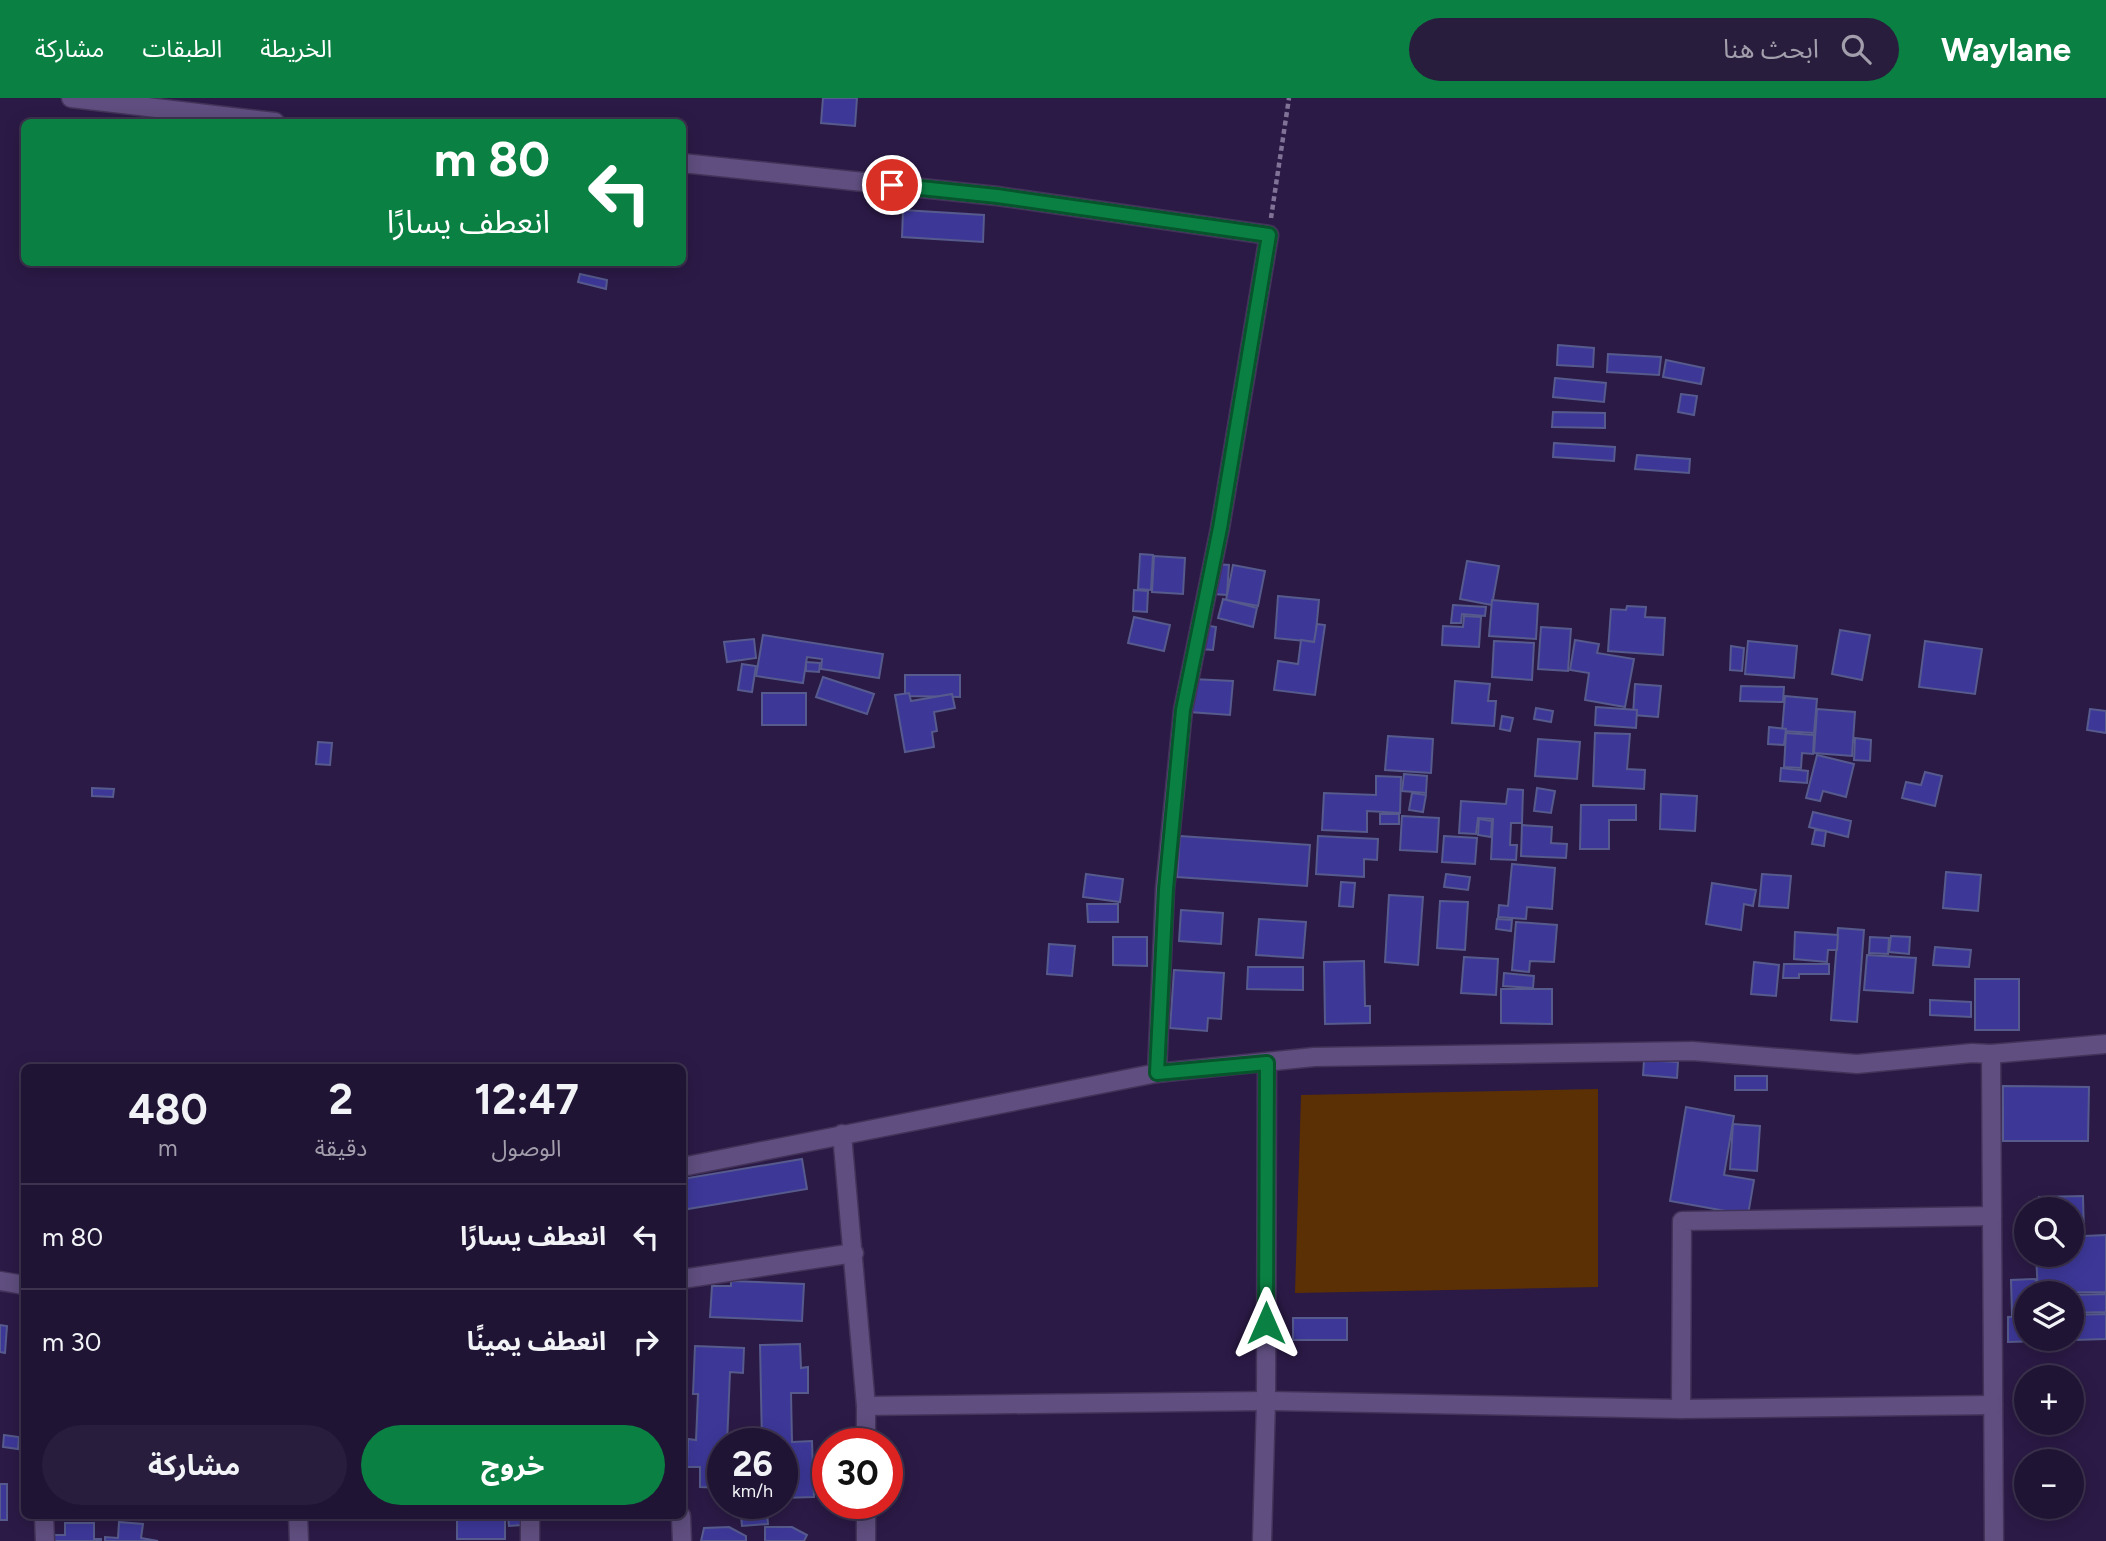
<!DOCTYPE html>
<html lang="ar">
<head>
<meta charset="utf-8">
<style>
  body { margin:0; font-family:Figtree,"Noto Sans Arabic",sans-serif; background:#281d3c; color:#f1f3f6; direction:rtl; height:100vh; display:flex; flex-direction:column; font-size:26px; white-space:nowrap }
  * { box-sizing:border-box; margin:0 }
  p { font-size:23px; color:#a29eac }
  .icon { flex:none; width:38px; height:38px; fill:none; stroke:currentColor; stroke-width:2; stroke-linecap:round; stroke-linejoin:round }
  .map { position:relative; flex:1; overflow:hidden; direction:ltr }
  .drawer { position:absolute; left:21px; top:966px; width:665px; height:455px; display:flex; flex-direction:column; background:#201434; border-radius:10px; box-shadow:0 4px 18px #0003,0 0 0 2px #3d334f; direction:rtl }
  .drawer>* { flex:none }
  .guide { position:absolute; left:21px; top:21px; width:665px; height:147px; border-radius:10px; box-shadow:0 4px 18px #0003,0 0 0 2px #3d334f; direction:rtl; background:#0b8043; color:#fff; overflow:hidden }
  .buttons { position:absolute; left:2014px; top:1099px; display:grid; gap:14px }
  .buttons a { display:grid; place-items:center; width:70px; height:70px; border-radius:50%; background:#201434; box-shadow:0 4px 18px #0003,0 0 0 2px #3d334f; font-size:35px }
  .speed { position:absolute; left:707px; top:1330px; display:flex; gap:14px; font-size:35px; font-weight:700; text-align:center }
  .speed>* { display:grid; place-content:center; width:91px; height:91px; border-radius:50%; background:#201434; box-shadow:0 4px 18px #0003,0 0 0 2px #3d334f; line-height:1 }
  .speed small { font-size:18px; font-weight:400 }
  .speed .limit { border:10px solid #d22; background:#fff; color:#111 }
  .pin { position:absolute; display:grid; place-items:center; width:60px; height:60px; color:#fff; margin:-30px; border:4px solid #fff; border-radius:50%; box-shadow:0 2px 7px #0007 }
  .me { position:absolute; width:77px; margin:-38px; rotate:0deg; stroke-linejoin:round; filter:drop-shadow(0 0 5px #0008) }
  .turn { display:flex; align-items:center; gap:24px; height:147px; padding:0 21px; font-size:32px }
  .turn .icon { width:91px; height:91px; stroke-width:2.5 }
  .turn b { display:block; font-size:49px; line-height:60px }
  .eta { display:flex; justify-content:space-evenly; align-items:center; height:119px; text-align:center }
  .eta b { font-size:42px; font-weight:700; line-height:49px }
  .primary-button { display:flex; gap:14px; margin-top:auto; padding:14px 21px }
  .primary-button a { flex:1; height:80px; border-radius:42px; background:#0b8043; color:#fff; font-size:28px; font-weight:700; line-height:80px; text-align:center }
  .primary-button a+a { background:#281d3c; color:#f1f3f6 }
  ul { padding:0; list-style:none }
  li { display:flex; align-items:center; gap:21px; height:105px; padding:0 21px; border-top:2px solid #3d334f }
  li div { flex:1 }
  li b { display:block; font-size:26px }
  li em { font-style:normal }
  header { display:flex; align-items:center; gap:42px; box-sizing:border-box; height:98px; padding:0 35px; background:#0b8043; color:#fff }
  header strong { font-size:33px }
  nav { display:flex; gap:38px; margin-inline-start:auto; font-size:24px }
  .search { width:490px; height:63px; background:#281d3c; display:flex; align-items:center; gap:18px; box-sizing:border-box; padding:0 24px; border-radius:38px; color:#a29eac; font-size:26px }
  .map>svg:first-child { display:block }
  .green { fill:#5a3004 }
  .building { fill:#3d3898; stroke:#565a8c; stroke-width:2 }
  .lines { fill:none; stroke-linecap:round; stroke-linejoin:round }
  .minor-casing { stroke:#433359; stroke-width:21 }
  .path { stroke:#807397; stroke-width:4.5; stroke-dasharray:5 3.5; stroke-linecap:butt }
  .minor { stroke:#5f4e7f; stroke-width:18 }
  .route-casing { stroke:#07532c; stroke-width:18 }
  .route { stroke:#0b8043; stroke-width:12 }
</style>
</head>
<body>
<header>
<strong>Waylane</strong>
<div class="search"><svg class="icon" aria-label="search" viewBox="0 0 24 24"><circle cx="10" cy="10" r="6"/><path d="M15 15l6 6"/></svg>ابحث هنا</div>
<nav><a>الخريطة</a><a>الطبقات</a><a>مشاركة</a></nav>
</header>
<div class="map">
<svg width="2106" height="1443" viewBox="0 0 2106 1443">
  <rect width="100%" height="100%" fill="#2b1a46"/>
  <path class="green" d="M 1598,991 L 1598,1189 L 1295,1195 L 1301,997 Z"/>
  <g class="building">
    <path d="M 823,0 L 857,0 L 855,28 L 821,25 Z"/>
    <path d="M 903,112 L 984,117 L 983,144 L 902,139 Z"/>
    <path d="M 580,176 L 607,182 L 606,191 L 578,184 Z"/>
    <path d="M 1558,247 L 1594,250 L 1593,269 L 1557,267 Z"/>
    <path d="M 1608,256 L 1661,259 L 1659,277 L 1607,274 Z"/>
    <path d="M 1666,262 L 1704,270 L 1701,286 L 1663,279 Z"/>
    <path d="M 1555,280 L 1606,285 L 1604,304 L 1553,299 Z"/>
    <path d="M 1681,296 L 1697,298 L 1694,317 L 1678,314 Z"/>
    <path d="M 1553,314 L 1605,315 L 1605,330 L 1552,329 Z"/>
    <path d="M 1554,345 L 1615,349 L 1614,363 L 1553,359 Z"/>
    <path d="M 1637,357 L 1690,361 L 1689,375 L 1635,371 Z"/>
    <path d="M 1140,456 L 1153,457 L 1151,492 L 1138,491 Z"/>
    <path d="M 1154,458 L 1185,460 L 1183,496 L 1152,494 Z"/>
    <path d="M 1467,463 L 1499,468 L 1492,507 L 1460,501 Z"/>
    <path d="M 1215,466 L 1229,467 L 1227,497 L 1213,496 Z"/>
    <path d="M 1233,467 L 1265,473 L 1258,508 L 1226,502 Z"/>
    <path d="M 1134,492 L 1148,493 L 1147,514 L 1133,513 Z"/>
    <path d="M 1278,498 L 1319,502 L 1315,544 L 1275,540 Z"/>
    <path d="M 1223,501 L 1257,510 L 1253,529 L 1218,520 Z"/>
    <path d="M 1492,502 L 1538,506 L 1536,541 L 1489,538 Z"/>
    <path d="M 1453,507 L 1486,509 L 1485,518 L 1462,516 L 1461,525 L 1451,525 Z"/>
    <path d="M 1627,508 L 1646,509 L 1645,519 L 1665,520 L 1663,557 L 1608,553 L 1611,511 L 1626,512 Z"/>
    <path d="M 1464,518 L 1481,519 L 1479,549 L 1442,547 L 1443,528 L 1463,529 Z"/>
    <path d="M 1134,519 L 1170,527 L 1164,553 L 1128,545 Z"/>
    <path d="M 1317,526 L 1325,527 L 1315,597 L 1274,592 L 1278,563 L 1298,566 L 1301,542 L 1314,544 Z"/>
    <path d="M 1204,527 L 1216,529 L 1213,552 L 1200,551 Z"/>
    <path d="M 1541,529 L 1571,531 L 1568,573 L 1538,571 Z"/>
    <path d="M 1840,532 L 1870,537 L 1862,582 L 1832,576 Z"/>
    <path d="M 763,537 L 883,556 L 879,580 L 821,571 L 822,561 L 807,559 L 803,585 L 756,578 Z"/>
    <path d="M 754,541 L 756,560 L 727,564 L 724,544 Z"/>
    <path d="M 1575,542 L 1599,546 L 1597,555 L 1634,561 L 1625,609 L 1585,602 L 1589,575 L 1570,572 Z"/>
    <path d="M 1494,543 L 1534,545 L 1532,582 L 1492,579 Z"/>
    <path d="M 1748,543 L 1797,548 L 1794,580 L 1745,576 Z"/>
    <path d="M 1925,543 L 1982,551 L 1975,596 L 1919,589 Z"/>
    <path d="M 1731,548 L 1744,550 L 1742,573 L 1730,572 Z"/>
    <path d="M 806,564 L 820,565 L 819,574 L 806,573 Z"/>
    <path d="M 742,566 L 756,568 L 752,594 L 738,592 Z"/>
    <path d="M 905,577 L 960,577 L 960,599 L 905,598 Z"/>
    <path d="M 823,579 L 874,596 L 867,616 L 816,599 Z"/>
    <path d="M 1192,581 L 1233,583 L 1230,617 L 1189,614 Z"/>
    <path d="M 1455,583 L 1490,586 L 1488,603 L 1496,603 L 1494,628 L 1452,625 Z"/>
    <path d="M 1635,586 L 1661,588 L 1658,619 L 1633,617 Z"/>
    <path d="M 1741,588 L 1784,589 L 1783,604 L 1740,603 Z"/>
    <rect x="762" y="595" width="44" height="32"/>
    <path d="M 909,595 L 911,603 L 952,596 L 955,610 L 934,614 L 937,633 L 932,634 L 934,649 L 905,654 L 895,597 Z"/>
    <path d="M 1785,598 L 1817,601 L 1814,635 L 1782,633 Z"/>
    <path d="M 1596,609 L 1637,612 L 1636,630 L 1595,627 Z"/>
    <path d="M 1536,610 L 1553,613 L 1551,624 L 1534,621 Z"/>
    <path d="M 1817,611 L 1855,614 L 1852,658 L 1814,655 Z"/>
    <path d="M 2090,611 L 2106,613 L 2106,635 L 2087,632 Z"/>
    <path d="M 1502,618 L 1513,620 L 1510,633 L 1500,631 Z"/>
    <path d="M 1769,629 L 1786,631 L 1784,647 L 1768,646 Z"/>
    <path d="M 1595,635 L 1630,636 L 1627,671 L 1645,672 L 1644,691 L 1593,688 Z"/>
    <path d="M 1786,635 L 1814,637 L 1813,656 L 1802,655 L 1801,670 L 1784,669 Z"/>
    <path d="M 1388,638 L 1433,641 L 1431,675 L 1385,672 Z"/>
    <path d="M 1855,640 L 1871,642 L 1870,663 L 1854,662 Z"/>
    <path d="M 1538,641 L 1580,644 L 1577,681 L 1535,678 Z"/>
    <path d="M 318,644 L 332,645 L 330,667 L 316,666 Z"/>
    <path d="M 1817,657 L 1854,666 L 1846,699 L 1823,693 L 1820,703 L 1806,700 Z"/>
    <path d="M 1781,670 L 1808,673 L 1807,685 L 1780,683 Z"/>
    <path d="M 1925,674 L 1942,678 L 1935,708 L 1902,700 L 1906,684 L 1921,687 Z"/>
    <path d="M 1404,676 L 1427,678 L 1426,695 L 1402,693 Z"/>
    <path d="M 1376,678 L 1401,679 L 1400,715 L 1367,713 L 1367,734 L 1322,732 L 1324,695 L 1376,697 Z"/>
    <path d="M 92,690 L 114,691 L 113,699 L 92,698 Z"/>
    <path d="M 1537,690 L 1555,693 L 1551,715 L 1534,713 Z"/>
    <path d="M 1508,691 L 1523,692 L 1522,725 L 1511,725 L 1510,747 L 1517,747 L 1516,762 L 1491,761 L 1493,721 L 1478,720 L 1476,736 L 1459,735 L 1461,703 L 1506,706 Z"/>
    <path d="M 1412,695 L 1426,697 L 1423,714 L 1409,712 Z"/>
    <path d="M 1661,696 L 1697,698 L 1695,733 L 1660,731 Z"/>
    <path d="M 1581,707 L 1636,707 L 1636,722 L 1609,722 L 1609,751 L 1580,751 Z"/>
    <path d="M 1813,714 L 1851,723 L 1848,739 L 1809,729 Z"/>
    <rect x="1380" y="716" width="19" height="10"/>
    <path d="M 1402,718 L 1439,720 L 1437,754 L 1400,752 Z"/>
    <path d="M 1479,721 L 1492,723 L 1491,739 L 1478,737 Z"/>
    <path d="M 1522,727 L 1552,729 L 1551,745 L 1567,746 L 1566,760 L 1521,758 Z"/>
    <path d="M 1815,732 L 1826,733 L 1824,748 L 1812,746 Z"/>
    <path d="M 1180,738 L 1310,747 L 1307,788 L 1177,779 Z"/>
    <path d="M 1318,738 L 1378,741 L 1377,762 L 1364,761 L 1364,779 L 1316,776 Z"/>
    <path d="M 1444,738 L 1477,740 L 1475,766 L 1442,764 Z"/>
    <path d="M 1512,766 L 1555,770 L 1552,811 L 1527,809 L 1526,821 L 1498,819 L 1499,807 L 1508,808 Z"/>
    <path d="M 1946,774 L 1981,777 L 1978,813 L 1943,810 Z"/>
    <path d="M 1086,776 L 1123,781 L 1120,804 L 1083,799 Z"/>
    <path d="M 1446,776 L 1470,779 L 1468,792 L 1444,789 Z"/>
    <path d="M 1762,776 L 1791,778 L 1788,810 L 1759,808 Z"/>
    <path d="M 1341,784 L 1355,785 L 1353,809 L 1339,808 Z"/>
    <path d="M 1712,785 L 1756,792 L 1753,808 L 1744,806 L 1741,832 L 1706,826 Z"/>
    <path d="M 1389,797 L 1423,799 L 1418,867 L 1385,864 Z"/>
    <path d="M 1440,803 L 1468,804 L 1465,852 L 1437,850 Z"/>
    <path d="M 1087,806 L 1118,806 L 1118,824 L 1088,824 Z"/>
    <path d="M 1181,812 L 1223,815 L 1221,846 L 1179,843 Z"/>
    <path d="M 1259,821 L 1306,824 L 1303,860 L 1256,857 Z"/>
    <path d="M 1497,821 L 1512,822 L 1511,833 L 1496,831 Z"/>
    <path d="M 1516,824 L 1557,827 L 1554,864 L 1530,863 L 1529,874 L 1512,872 Z"/>
    <path d="M 1838,830 L 1864,832 L 1857,924 L 1831,922 Z"/>
    <path d="M 1795,834 L 1838,837 L 1837,852 L 1828,852 L 1827,864 L 1794,861 Z"/>
    <path d="M 1891,838 L 1910,839 L 1909,856 L 1889,854 Z"/>
    <path d="M 1113,839 L 1147,839 L 1147,868 L 1113,867 Z"/>
    <path d="M 1870,839 L 1889,840 L 1888,856 L 1869,855 Z"/>
    <path d="M 1049,846 L 1075,848 L 1072,878 L 1047,876 Z"/>
    <path d="M 1935,849 L 1971,852 L 1969,869 L 1933,867 Z"/>
    <path d="M 1867,857 L 1916,860 L 1913,895 L 1864,892 Z"/>
    <path d="M 1464,859 L 1498,861 L 1496,897 L 1461,895 Z"/>
    <path d="M 1364,863 L 1365,908 L 1370,908 L 1370,925 L 1325,926 L 1324,864 Z"/>
    <path d="M 1754,864 L 1779,867 L 1776,898 L 1751,896 Z"/>
    <path d="M 1784,866 L 1829,866 L 1829,876 L 1799,876 L 1799,880 L 1783,880 Z"/>
    <path d="M 1248,869 L 1303,869 L 1303,892 L 1247,891 Z"/>
    <path d="M 1174,872 L 1224,875 L 1221,921 L 1208,920 L 1207,933 L 1170,930 Z"/>
    <path d="M 1504,875 L 1534,878 L 1533,890 L 1503,888 Z"/>
    <rect x="1975" y="881" width="44" height="51"/>
    <path d="M 1501,891 L 1552,891 L 1552,926 L 1501,925 Z"/>
    <path d="M 1930,902 L 1971,904 L 1971,919 L 1930,917 Z"/>
    <path d="M 1644,962 L 1678,964 L 1677,980 L 1643,977 Z"/>
    <rect x="1735" y="978" width="32" height="14"/>
    <path d="M 2003,988 L 2089,989 L 2088,1043 L 2003,1043 Z"/>
    <path d="M 1686,1009 L 1734,1018 L 1724,1077 L 1754,1082 L 1748,1117 L 1670,1103 Z"/>
    <path d="M 1733,1026 L 1760,1028 L 1757,1073 L 1730,1071 Z"/>
    <path d="M 802,1061 L 807,1091 L 682,1112 L 682,1081 Z"/>
    <path d="M 2083,1098 L 2084,1138 L 2106,1137 L 2106,1194 L 2038,1195 L 2036,1157 L 2072,1157 L 2072,1111 L 2040,1111 L 2039,1099 Z"/>
    <path d="M 2036,1181 L 2037,1195 L 2026,1195 L 2026,1216 L 2012,1217 L 2011,1182 Z"/>
    <path d="M 731,1183 L 804,1186 L 802,1223 L 710,1219 L 712,1188 L 731,1188 Z"/>
    <path d="M 2106,1196 L 2106,1214 L 2072,1215 L 2072,1197 Z"/>
    <path d="M 2106,1216 L 2106,1241 L 2008,1244 L 2008,1219 L 2026,1218 L 2026,1241 L 2072,1241 L 2072,1217 Z"/>
    <rect x="1293" y="1220" width="54" height="22"/>
    <path d="M 0,1227 L 7,1228 L 5,1255 L 0,1254 Z"/>
    <path d="M 800,1246 L 801,1270 L 808,1269 L 808,1295 L 791,1295 L 792,1344 L 812,1343 L 814,1399 L 782,1400 L 782,1346 L 762,1346 L 760,1247 Z"/>
    <path d="M 695,1248 L 744,1250 L 743,1275 L 730,1274 L 727,1346 L 723,1346 L 723,1390 L 700,1389 L 700,1369 L 687,1369 L 688,1341 L 696,1342 L 698,1296 L 693,1296 Z"/>
    <path d="M 4,1337 L 19,1339 L 18,1351 L 3,1349 Z"/>
    <rect x="0" y="1386" width="7" height="36"/>
    <path d="M 767,1415 L 768,1426 L 742,1428 L 741,1418 Z"/>
    <rect x="457" y="1418" width="48" height="23"/>
    <path d="M 508,1418 L 521,1418 L 522,1427 L 509,1428 Z"/>
    <path d="M 119,1424 L 143,1426 L 141,1440 L 158,1443 L 105,1443 L 105,1439 L 118,1440 Z"/>
    <path d="M 65,1425 L 94,1425 L 94,1441 L 101,1441 L 101,1443 L 53,1443 L 53,1437 L 65,1437 Z"/>
    <path d="M 729,1429 L 746,1438 L 746,1443 L 701,1443 L 704,1430 Z"/>
    <path d="M 765,1429 L 792,1429 L 807,1437 L 804,1443 L 765,1443 Z"/>
  </g>
  <g class="lines">
    <defs>
      <g id="minor">
        <path d="M 71,0 L 275,24"/>
        <path d="M 682,65 L 997,98 L 1269,137 L 1220,430 L 1183,612 L 1165,791 L 1157,975"/>
        <path d="M 1991,956 L 1994,1443"/>
        <path d="M 842,1036 L 866,1308 L 866,1346"/>
        <path d="M 682,1069 L 1157,975 L 1314,959 L 1692,953 L 1857,966 L 1972,955 L 1991,956 L 2106,946"/>
        <path d="M 682,1181 L 854,1155"/>
        <path d="M 0,1183 L 24,1187"/>
        <path d="M 866,1308 L 1266,1303 L 1681,1311 L 1993,1307"/>
        <path d="M 1681,1311 L 1682,1123 L 1992,1118"/>
        <path d="M 44,1418 L 45,1443"/>
        <path d="M 298,1418 L 299,1443"/>
        <path d="M 530,1418 L 530,1443"/>
        <path d="M 681,1418 L 682,1443"/>
        <path d="M 866,1443 L 866,1405"/>
        <path d="M 1262,1443 L 1266,1303 L 1267,965"/>
      </g>
    </defs>
    <use href="#minor" class="minor-casing"/>
    <path class="path" d="M 1271,120 L 1289,0"/>
    <use href="#minor" class="minor"/>
  </g>
  <g class="lines">
    <defs>
      <path id="route" d="M 892,87 L 997,98 L 1269,137 L 1220,430 L 1183,612 L 1166,791 L 1157,975 L 1267,965 L 1266,1225"/>
    </defs>
    <use href="#route" class="route-casing"/>
    <use href="#route" class="route"/>
  </g>
</svg>
<div class="buttons">
<a><svg class="icon" aria-label="search" viewBox="0 0 24 24"><circle cx="10" cy="10" r="6"/><path d="M15 15l6 6"/></svg></a>
<a><svg class="icon" aria-label="layers" viewBox="0 0 24 24"><path d="M12 4l9 5-9 5-9-5zM3 14l9 5 9-5"/></svg></a>
<a>+</a>
<a>−</a>
</div>
<div class="speed"><div>26<small>km/h</small></div><div class="limit">30</div></div>
<div class="pin" style="left:892px;top:87px;background:#d93025"><svg class="icon" aria-label="arrive" viewBox="0 0 24 24"><path d="M6 21V4h12l-3 4 3 4H6"/></svg></div>
<svg class="me" style="left:1266px;top:1225px" viewBox="-20 -20 40 40"><path d="M0-17L14 15 0 8-14 15z" fill="#0b8043" stroke="#fff" stroke-width="4"/></svg>
<div class="guide">
<div class="turn"><svg class="icon" aria-label="left" viewBox="0 0 24 24"><path d="M17 20v-9H6M10 6l-5 5 5 5"/></svg><div><b>80 m</b>انعطف يسارًا</div></div>
</div>
<section class="drawer">
<div class="eta">
<div><b>12:47</b><p>الوصول</p></div>
<div><b>2</b><p>دقيقة</p></div>
<div><b>480</b><p>m</p></div>
</div>
<ul>
<li><svg class="icon" aria-label="left" viewBox="0 0 24 24"><path d="M17 20v-9H6M10 6l-5 5 5 5"/></svg><div><b>انعطف يسارًا</b></div><em>80 m</em></li>
<li><svg class="icon" aria-label="right" viewBox="0 0 24 24"><path d="M7 20v-9h11M14 6l5 5-5 5"/></svg><div><b>انعطف يمينًا</b></div><em>30 m</em></li>
</ul>
<div class="primary-button"><a>خروج</a><a>مشاركة</a></div>
</section>
</div>
</body>
</html>
